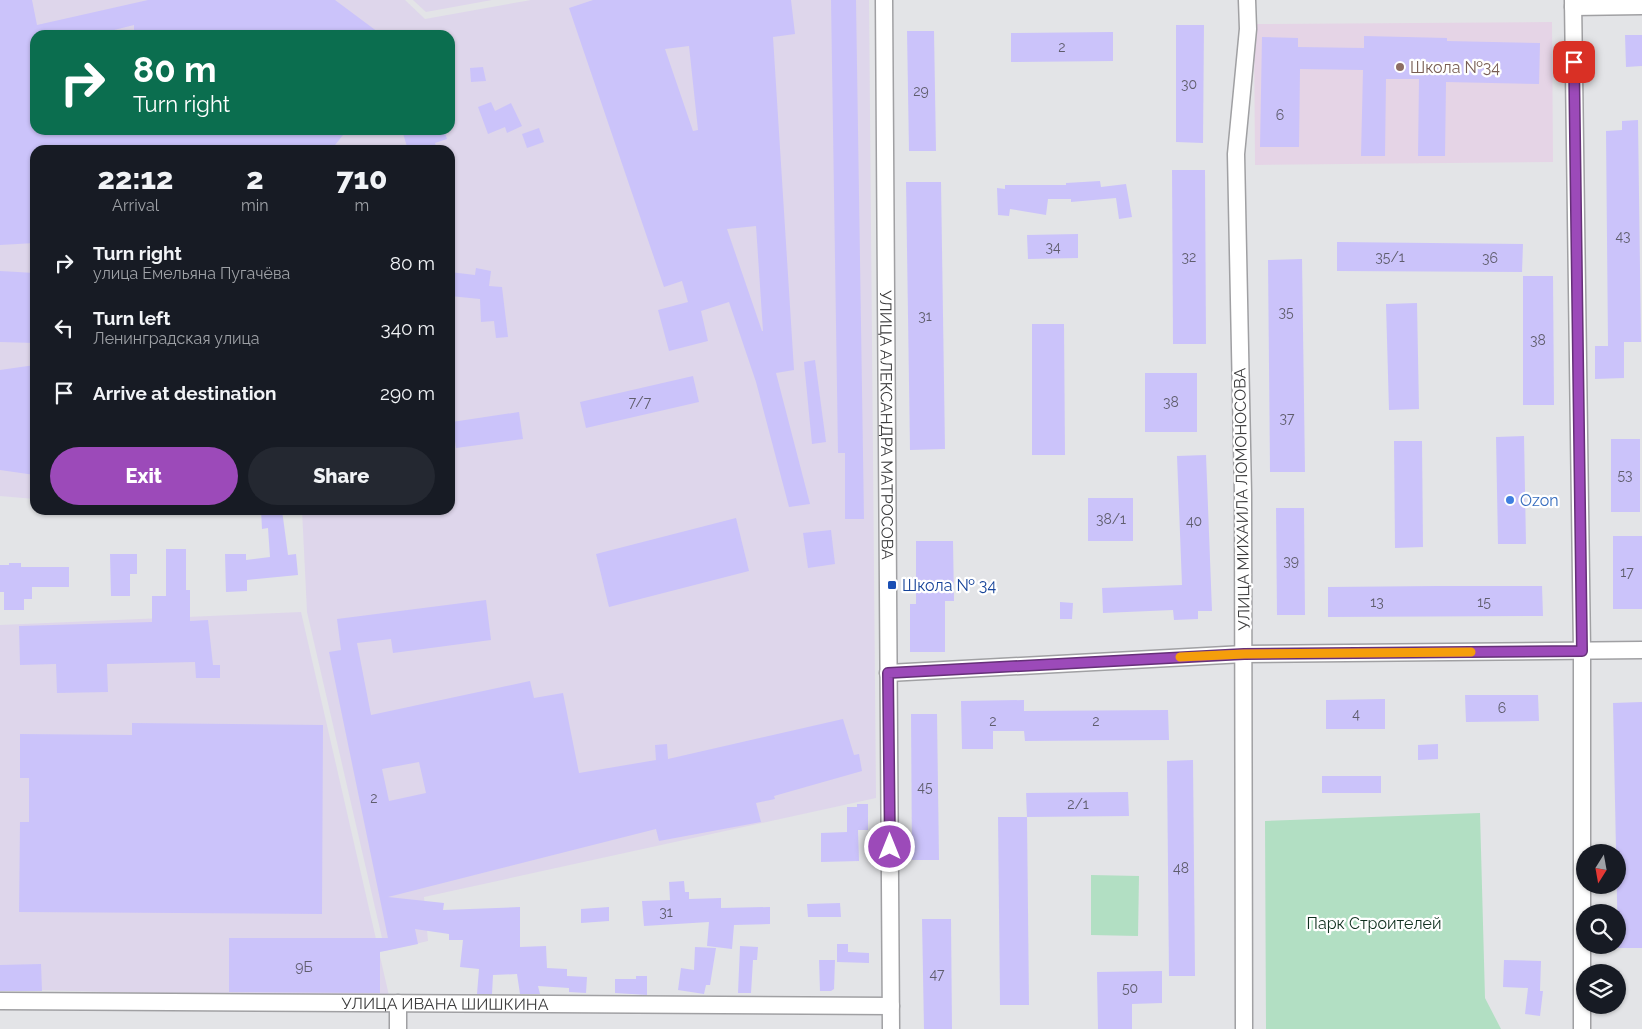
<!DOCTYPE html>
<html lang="en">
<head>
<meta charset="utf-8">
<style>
  body { margin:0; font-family:Raleway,sans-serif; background:#242831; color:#f1f3f6; height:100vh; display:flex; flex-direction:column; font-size:19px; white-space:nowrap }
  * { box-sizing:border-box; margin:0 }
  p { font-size:16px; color:#9ea1a6 }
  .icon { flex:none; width:28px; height:28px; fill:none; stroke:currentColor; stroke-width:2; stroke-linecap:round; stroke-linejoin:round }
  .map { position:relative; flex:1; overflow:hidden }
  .details { position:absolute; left:30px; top:145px; width:425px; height:370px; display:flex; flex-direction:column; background:#171b24; border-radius:15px; box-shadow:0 1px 4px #0004 }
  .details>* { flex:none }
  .top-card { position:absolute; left:30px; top:30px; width:425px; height:105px; border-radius:15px; box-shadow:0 1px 4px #0004; background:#0b6e4f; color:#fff; overflow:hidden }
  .needle { width:32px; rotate:191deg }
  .tools { position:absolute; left:1576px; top:844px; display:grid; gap:10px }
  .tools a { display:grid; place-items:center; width:50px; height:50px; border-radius:50%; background:#171b24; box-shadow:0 1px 4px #0004; font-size:25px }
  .pin { position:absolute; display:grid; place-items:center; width:42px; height:42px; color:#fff; margin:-21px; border-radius:10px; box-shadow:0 2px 8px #0006 }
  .me { position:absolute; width:55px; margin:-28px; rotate:0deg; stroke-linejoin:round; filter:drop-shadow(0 0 4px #0008) }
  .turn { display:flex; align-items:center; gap:18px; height:105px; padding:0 20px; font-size:22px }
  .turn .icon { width:65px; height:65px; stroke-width:2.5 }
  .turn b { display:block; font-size:35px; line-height:42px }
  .eta { display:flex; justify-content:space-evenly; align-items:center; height:85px; text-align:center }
  .eta b { font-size:30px; font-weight:800; line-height:35px }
  .cta { display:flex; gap:10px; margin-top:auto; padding:10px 20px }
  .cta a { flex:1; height:58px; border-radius:30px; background:#9c4ab9; color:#fff; font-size:20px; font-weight:800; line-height:58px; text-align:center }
  .cta a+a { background:#242831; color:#f1f3f6 }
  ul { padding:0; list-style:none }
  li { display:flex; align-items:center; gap:15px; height:65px; padding:0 20px }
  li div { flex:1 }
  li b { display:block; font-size:19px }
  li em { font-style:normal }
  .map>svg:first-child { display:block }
  .industrial { fill:#ded6eb; fill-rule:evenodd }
  .education { fill:#e5d4e6 }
  .green { fill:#b2dfc3 }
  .building { fill:#cbc3fa; fill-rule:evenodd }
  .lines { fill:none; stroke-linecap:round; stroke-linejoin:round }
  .minor-casing { stroke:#a0a0a3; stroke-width:19 }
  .minor { stroke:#fff; stroke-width:16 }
  .route-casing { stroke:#653078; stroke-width:12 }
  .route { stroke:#9c4ab9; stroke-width:9 }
  .slow { stroke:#f59e0b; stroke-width:9 }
  .education-dot { fill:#8d6e63; stroke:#fff; stroke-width:2 }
  .shop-dot { fill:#3f7fe0; stroke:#fff; stroke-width:2 }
  .transit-dot { fill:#1a4fb4; stroke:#fff; stroke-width:2 }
  .labels { text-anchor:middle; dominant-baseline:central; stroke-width:4.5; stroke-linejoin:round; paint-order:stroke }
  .number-label { font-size:14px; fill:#5f5d6c }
  .education-label { font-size:16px; fill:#785e54; stroke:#fff; text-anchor:start }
  .street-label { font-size:16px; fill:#3b3b3c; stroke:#fff }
  .shop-label { font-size:16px; fill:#366cbe; stroke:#fff; text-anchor:start }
  .transit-label { font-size:16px; fill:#164399; stroke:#fff; text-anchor:start }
  .park-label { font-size:16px; fill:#10301f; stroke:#fff }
</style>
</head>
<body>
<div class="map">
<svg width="1642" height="1029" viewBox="0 0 1642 1029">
  <rect width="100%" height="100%" fill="#e3e4e7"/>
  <g class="industrial">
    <path d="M 0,0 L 405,0 L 425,19 L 531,0 L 869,0 L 876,798 L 424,897 L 428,941 L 385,951 L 307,612 L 302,510 L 450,510 L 450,150 L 35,150 L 35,499 L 0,496 ZM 35,35 L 450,35 L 450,130 L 35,130 Z"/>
    <path d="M 413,0 L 492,0 L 426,12 Z"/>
    <path d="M 301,612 L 390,1000 L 0,989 L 0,625 Z"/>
  </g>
  <path class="education" d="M 1552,22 L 1553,162 L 1255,165 L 1254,24 Z"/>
  <g class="green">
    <path d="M 1480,813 L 1485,998 L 1501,1029 L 1266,1029 L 1265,821 Z"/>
    <path d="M 1091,875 L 1139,876 L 1138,936 L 1091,935 Z"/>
  </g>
  <g class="building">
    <path d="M 0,0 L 32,0 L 37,25 L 148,0 L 335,0 L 382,35 L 134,35 L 134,25 L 94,35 L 35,35 L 34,59 L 31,59 L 33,130 L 347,130 L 331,150 L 35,150 L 35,197 L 33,197 L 35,243 L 0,245 Z"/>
    <path d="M 593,0 L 791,0 L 795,34 L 773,37 L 794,370 L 776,373 L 810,504 L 789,507 L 756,382 L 729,302 L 701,311 L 708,341 L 669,351 L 658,310 L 688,302 L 682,281 L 664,287 L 569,8 ZM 689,46 L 698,130 L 693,131 L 665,49 ZM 756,226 L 763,331 L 762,331 L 727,229 Z"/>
    <path d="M 831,0 L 856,0 L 864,519 L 845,519 L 845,453 L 838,453 Z"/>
    <path d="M 1176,25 L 1204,25 L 1203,143 L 1176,142 Z"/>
    <path d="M 907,31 L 934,31 L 936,151 L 909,151 Z"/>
    <path d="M 1113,32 L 1113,61 L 1011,62 L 1011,33 Z"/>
    <path d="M 1625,35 L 1642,35 L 1642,66 L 1626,67 Z"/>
    <path d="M 1364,36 L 1447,38 L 1447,41 L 1540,43 L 1539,84 L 1446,82 L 1445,156 L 1418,156 L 1419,79 L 1386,79 L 1385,156 L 1361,156 L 1363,70 L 1300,69 L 1299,147 L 1260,147 L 1262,37 L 1298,38 L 1298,47 L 1364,48 Z"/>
    <path d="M 483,67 L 486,81 L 471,82 L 470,68 Z"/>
    <path d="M 491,102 L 495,111 L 511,103 L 522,126 L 507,133 L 505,127 L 488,134 L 478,107 Z"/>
    <path d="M 1638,120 L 1641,342 L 1624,342 L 1624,378 L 1595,379 L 1595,346 L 1608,346 L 1606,131 L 1622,130 L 1622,121 Z"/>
    <path d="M 539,128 L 544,142 L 527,148 L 522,134 Z"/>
    <path d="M 402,130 L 444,130 L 447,139 L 435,143 L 437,150 L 408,150 Z"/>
    <path d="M 1172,170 L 1205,170 L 1206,344 L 1173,344 Z"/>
    <path d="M 1100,181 L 1101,187 L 1126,184 L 1132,217 L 1119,219 L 1116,198 L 1071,202 L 1071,199 L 1048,199 L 1046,215 L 1010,209 L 1009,216 L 998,215 L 997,188 L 1005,189 L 1005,185 L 1066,185 L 1066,183 Z"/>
    <path d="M 906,182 L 941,182 L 945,449 L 910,450 Z"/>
    <path d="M 1078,234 L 1078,258 L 1028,259 L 1027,235 Z"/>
    <path d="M 1337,242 L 1523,244 L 1522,272 L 1337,271 Z"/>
    <path d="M 1302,259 L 1305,472 L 1270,472 L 1268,260 Z"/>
    <path d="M 476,268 L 491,271 L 489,286 L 502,287 L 508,337 L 496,338 L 494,321 L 481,322 L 480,299 L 450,296 L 450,272 L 475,275 Z"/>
    <path d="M 0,271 L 35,273 L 35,343 L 0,342 Z"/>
    <path d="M 1523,276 L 1553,276 L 1554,405 L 1523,405 Z"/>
    <path d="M 1417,303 L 1419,409 L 1389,410 L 1386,304 Z"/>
    <path d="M 1032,324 L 1064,324 L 1065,455 L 1032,455 Z"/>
    <path d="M 815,360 L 826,442 L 812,444 L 804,362 Z"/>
    <path d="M 35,365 L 35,475 L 0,470 L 0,370 Z"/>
    <rect x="1145" y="373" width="52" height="59"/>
    <path d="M 693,376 L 699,402 L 586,428 L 580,402 Z"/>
    <path d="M 519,412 L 523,439 L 456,448 L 452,422 Z"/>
    <path d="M 1524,436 L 1526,544 L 1498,544 L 1496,437 Z"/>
    <rect x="1611" y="439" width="29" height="73"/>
    <path d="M 1394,441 L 1422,441 L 1423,547 L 1395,548 Z"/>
    <path d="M 1206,455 L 1212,611 L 1198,611 L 1198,619 L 1174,620 L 1173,610 L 1103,613 L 1102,588 L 1182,585 L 1177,456 Z"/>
    <rect x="1088" y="498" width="45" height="43"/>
    <path d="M 1276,508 L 1304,508 L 1305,615 L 1277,615 Z"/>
    <path d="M 261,510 L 282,510 L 288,555 L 296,554 L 298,575 L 247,580 L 247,591 L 226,592 L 225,554 L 246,554 L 246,560 L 270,557 L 268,528 L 262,529 Z"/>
    <path d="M 736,518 L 749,571 L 609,607 L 596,554 Z"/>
    <path d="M 831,530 L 835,564 L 808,568 L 803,533 Z"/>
    <rect x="1613" y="536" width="29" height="73"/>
    <path d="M 916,541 L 953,541 L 954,601 L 945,601 L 945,652 L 910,652 L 910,604 L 916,604 Z"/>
    <path d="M 166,549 L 186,549 L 186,590 L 190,590 L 190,621 L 208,620 L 213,665 L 220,665 L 220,678 L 196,678 L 195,662 L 107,664 L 108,692 L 57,693 L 56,664 L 20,665 L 19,626 L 152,622 L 152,596 L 166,596 Z"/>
    <path d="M 110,554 L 137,554 L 137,574 L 130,574 L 130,596 L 111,596 Z"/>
    <path d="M 9,563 L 21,563 L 21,567 L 69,567 L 69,587 L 32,587 L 32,599 L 24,599 L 24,610 L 4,610 L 4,592 L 0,592 L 0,565 L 9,565 Z"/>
    <path d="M 1436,586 L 1542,586 L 1543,616 L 1328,617 L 1328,587 Z"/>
    <path d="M 486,600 L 491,640 L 393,653 L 391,639 L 357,643 L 371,715 L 530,681 L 534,698 L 563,693 L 579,773 L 656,760 L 655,745 L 667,744 L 668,759 L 843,719 L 854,755 L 859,754 L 862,771 L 774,796 L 775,799 L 756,803 L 761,822 L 659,841 L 656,829 L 388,897 L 444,903 L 443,910 L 520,907 L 520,947 L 546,946 L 547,968 L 567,969 L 567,976 L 587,977 L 586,993 L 569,992 L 569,988 L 538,986 L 540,994 L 520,994 L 517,974 L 493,975 L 492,994 L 477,994 L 479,969 L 460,967 L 463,940 L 449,940 L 449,934 L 415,929 L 418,944 L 380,952 L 380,993 L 229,992 L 229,938 L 388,938 L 329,652 L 341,650 L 337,619 ZM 419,762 L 426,793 L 389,801 L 382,769 Z"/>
    <path d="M 1060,602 L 1073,603 L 1072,619 L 1060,619 Z"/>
    <path d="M 1465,695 L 1538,695 L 1539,721 L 1466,722 Z"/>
    <path d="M 1385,699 L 1385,729 L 1326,729 L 1326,700 Z"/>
    <path d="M 1024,700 L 1024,711 L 1168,710 L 1169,740 L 1025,741 L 1024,731 L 993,731 L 993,749 L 962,749 L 961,701 Z"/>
    <path d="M 1642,702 L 1642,948 L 1618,948 L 1613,703 Z"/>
    <path d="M 911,714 L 937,714 L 939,860 L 912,860 Z"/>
    <path d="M 132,723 L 323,725 L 322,914 L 19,912 L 20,822 L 29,822 L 29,778 L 20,778 L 20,734 L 132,735 Z"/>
    <path d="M 1438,744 L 1438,759 L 1418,760 L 1418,745 Z"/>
    <path d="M 1193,760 L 1195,976 L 1169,976 L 1167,761 Z"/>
    <rect x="1322" y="776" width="59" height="17"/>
    <path d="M 1128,792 L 1129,816 L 1027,817 L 1026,793 Z"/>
    <path d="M 857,804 L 868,804 L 868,830 L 858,830 L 859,861 L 821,862 L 821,833 L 847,832 L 847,807 L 857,807 Z"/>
    <path d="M 998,817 L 1027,817 L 1029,1005 L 1000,1005 Z"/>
    <path d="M 684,881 L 685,892 L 689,892 L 689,899 L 721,898 L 721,908 L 770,907 L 770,924 L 734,925 L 732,949 L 707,946 L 709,922 L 644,926 L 642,901 L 670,900 L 669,882 Z"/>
    <path d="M 840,903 L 841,917 L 808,917 L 807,904 Z"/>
    <path d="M 609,907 L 609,921 L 581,923 L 581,909 Z"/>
    <path d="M 922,919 L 951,919 L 952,1029 L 924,1029 Z"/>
    <path d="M 837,944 L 848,944 L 848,952 L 869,953 L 869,963 L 837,962 Z"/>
    <path d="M 740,946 L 758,947 L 757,960 L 753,960 L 751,993 L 738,993 Z"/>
    <path d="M 695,947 L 716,948 L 710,985 L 706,985 L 704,994 L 678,990 L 681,968 L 694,970 Z"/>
    <path d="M 819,960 L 835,960 L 834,989 L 831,991 L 820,991 Z"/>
    <path d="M 1504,960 L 1541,961 L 1540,991 L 1543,991 L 1540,1016 L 1525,1014 L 1528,988 L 1503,987 Z"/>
    <path d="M 41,964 L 42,991 L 0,991 L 0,965 Z"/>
    <path d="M 1162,971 L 1162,1003 L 1132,1004 L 1132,1029 L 1098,1029 L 1097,972 Z"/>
    <path d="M 636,976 L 647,976 L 647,995 L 615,993 L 615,979 L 636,979 Z"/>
  </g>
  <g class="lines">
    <defs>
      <g id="minor">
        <path id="s1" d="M 884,0 L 891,1029"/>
        <path d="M 1573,0 L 1582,651 L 1582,1029"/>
        <path d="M 1573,7 L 1642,6"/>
        <path d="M 888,673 L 1244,654 L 1642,650"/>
        <path id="s2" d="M 0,1001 L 891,1006"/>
        <path d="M 398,1029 L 398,1003"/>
        <path d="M 1244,1029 L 1243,494 L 1236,154 L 1248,29 L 1247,0"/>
      </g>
    </defs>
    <use href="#minor" class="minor-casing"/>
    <use href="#minor" class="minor"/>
  </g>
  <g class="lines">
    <defs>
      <path id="route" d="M 890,847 L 888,673 L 1244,654 L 1582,651 L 1574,62"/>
    </defs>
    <use href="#route" class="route-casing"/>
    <use href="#route" class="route"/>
    <path class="slow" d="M 1180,657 L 1244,654 L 1471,652"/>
  </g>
  <circle class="education-dot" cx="1400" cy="67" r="5"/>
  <circle class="shop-dot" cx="1510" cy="500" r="5"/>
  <rect class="transit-dot" x="887" y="580" width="10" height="10" rx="2.5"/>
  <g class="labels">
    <g class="number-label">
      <text x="1062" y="47">2</text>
      <text x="1189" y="84">30</text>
      <text x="921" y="91">29</text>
      <text x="1280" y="115">6</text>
      <text x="1623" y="236">43</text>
      <text x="1053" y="247">34</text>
      <text x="1189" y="257">32</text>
      <text x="1390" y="257">35/1</text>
      <text x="1490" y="258">36</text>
      <text x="1286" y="312">35</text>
      <text x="925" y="316">31</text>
      <text x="1538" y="340">38</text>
      <text x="640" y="402">7/7</text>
      <text x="1171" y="402">38</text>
      <text x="1287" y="418">37</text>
      <text x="1625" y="475">53</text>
      <text x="1111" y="519">38/1</text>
      <text x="1194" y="521">40</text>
      <text x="1291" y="561">39</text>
      <text x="1627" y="572">17</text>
      <text x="1377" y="602">13</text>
      <text x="1484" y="602">15</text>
      <text x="1502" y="708">6</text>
      <text x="1356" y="714">4</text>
      <text x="993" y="721">2</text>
      <text x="1096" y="721">2</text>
      <text x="925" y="787">45</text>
      <text x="374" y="798">2</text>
      <text x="1078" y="804">2/1</text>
      <text x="1181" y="868">48</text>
      <text x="666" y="912">31</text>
      <text x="304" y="967">9Б</text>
      <text x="937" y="974">47</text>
      <text x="1130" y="988">50</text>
    </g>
    <g class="education-label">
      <text x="1410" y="67">Школа №34</text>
    </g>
    <g class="street-label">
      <text stroke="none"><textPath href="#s1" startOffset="425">УЛИЦА АЛЕКСАНДРА МАТРОСОВА</textPath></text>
      <text transform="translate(1242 499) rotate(-91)">УЛИЦА МИХАИЛА ЛОМОНОСОВА</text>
      <text stroke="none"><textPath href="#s2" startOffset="445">УЛИЦА ИВАНА ШИШКИНА</textPath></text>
    </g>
    <g class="shop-label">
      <text x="1520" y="500">Ozon</text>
    </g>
    <g class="transit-label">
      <text x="902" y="585">Школа № 34</text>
    </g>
    <g class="park-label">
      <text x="1374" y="923">Парк Строителей</text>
    </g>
  </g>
</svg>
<div class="tools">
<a><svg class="needle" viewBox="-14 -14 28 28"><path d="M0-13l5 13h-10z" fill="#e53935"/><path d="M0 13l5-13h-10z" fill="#9ea1a6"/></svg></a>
<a><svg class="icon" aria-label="search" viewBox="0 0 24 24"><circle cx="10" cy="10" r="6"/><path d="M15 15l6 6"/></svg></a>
<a><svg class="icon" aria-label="layers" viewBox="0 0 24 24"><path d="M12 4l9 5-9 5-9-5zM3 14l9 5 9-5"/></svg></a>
</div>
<div class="pin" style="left:1574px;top:62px;background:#d93025"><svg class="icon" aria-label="arrive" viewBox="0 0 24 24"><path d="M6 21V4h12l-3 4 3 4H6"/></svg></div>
<svg class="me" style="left:890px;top:847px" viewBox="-20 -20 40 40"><circle r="17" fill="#9c4ab9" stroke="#fff" stroke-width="3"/><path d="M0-11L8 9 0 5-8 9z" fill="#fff"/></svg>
<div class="top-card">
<div class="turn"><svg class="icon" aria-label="right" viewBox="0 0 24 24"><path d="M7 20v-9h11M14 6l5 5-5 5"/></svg><div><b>80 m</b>Turn right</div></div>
</div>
<section class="details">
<div class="eta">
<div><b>22:12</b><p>Arrival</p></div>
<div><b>2</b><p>min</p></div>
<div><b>710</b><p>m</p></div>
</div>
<ul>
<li><svg class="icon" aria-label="right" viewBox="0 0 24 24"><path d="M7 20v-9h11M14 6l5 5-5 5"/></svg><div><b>Turn right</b><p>улица Емельяна Пугачёва</p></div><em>80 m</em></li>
<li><svg class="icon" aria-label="left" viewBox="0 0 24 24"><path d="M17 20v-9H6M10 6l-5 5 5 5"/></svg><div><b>Turn left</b><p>Ленинградская улица</p></div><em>340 m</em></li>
<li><svg class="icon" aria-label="arrive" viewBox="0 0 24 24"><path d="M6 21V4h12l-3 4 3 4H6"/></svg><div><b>Arrive at destination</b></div><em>290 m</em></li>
</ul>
<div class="cta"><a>Exit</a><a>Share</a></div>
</section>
</div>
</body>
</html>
